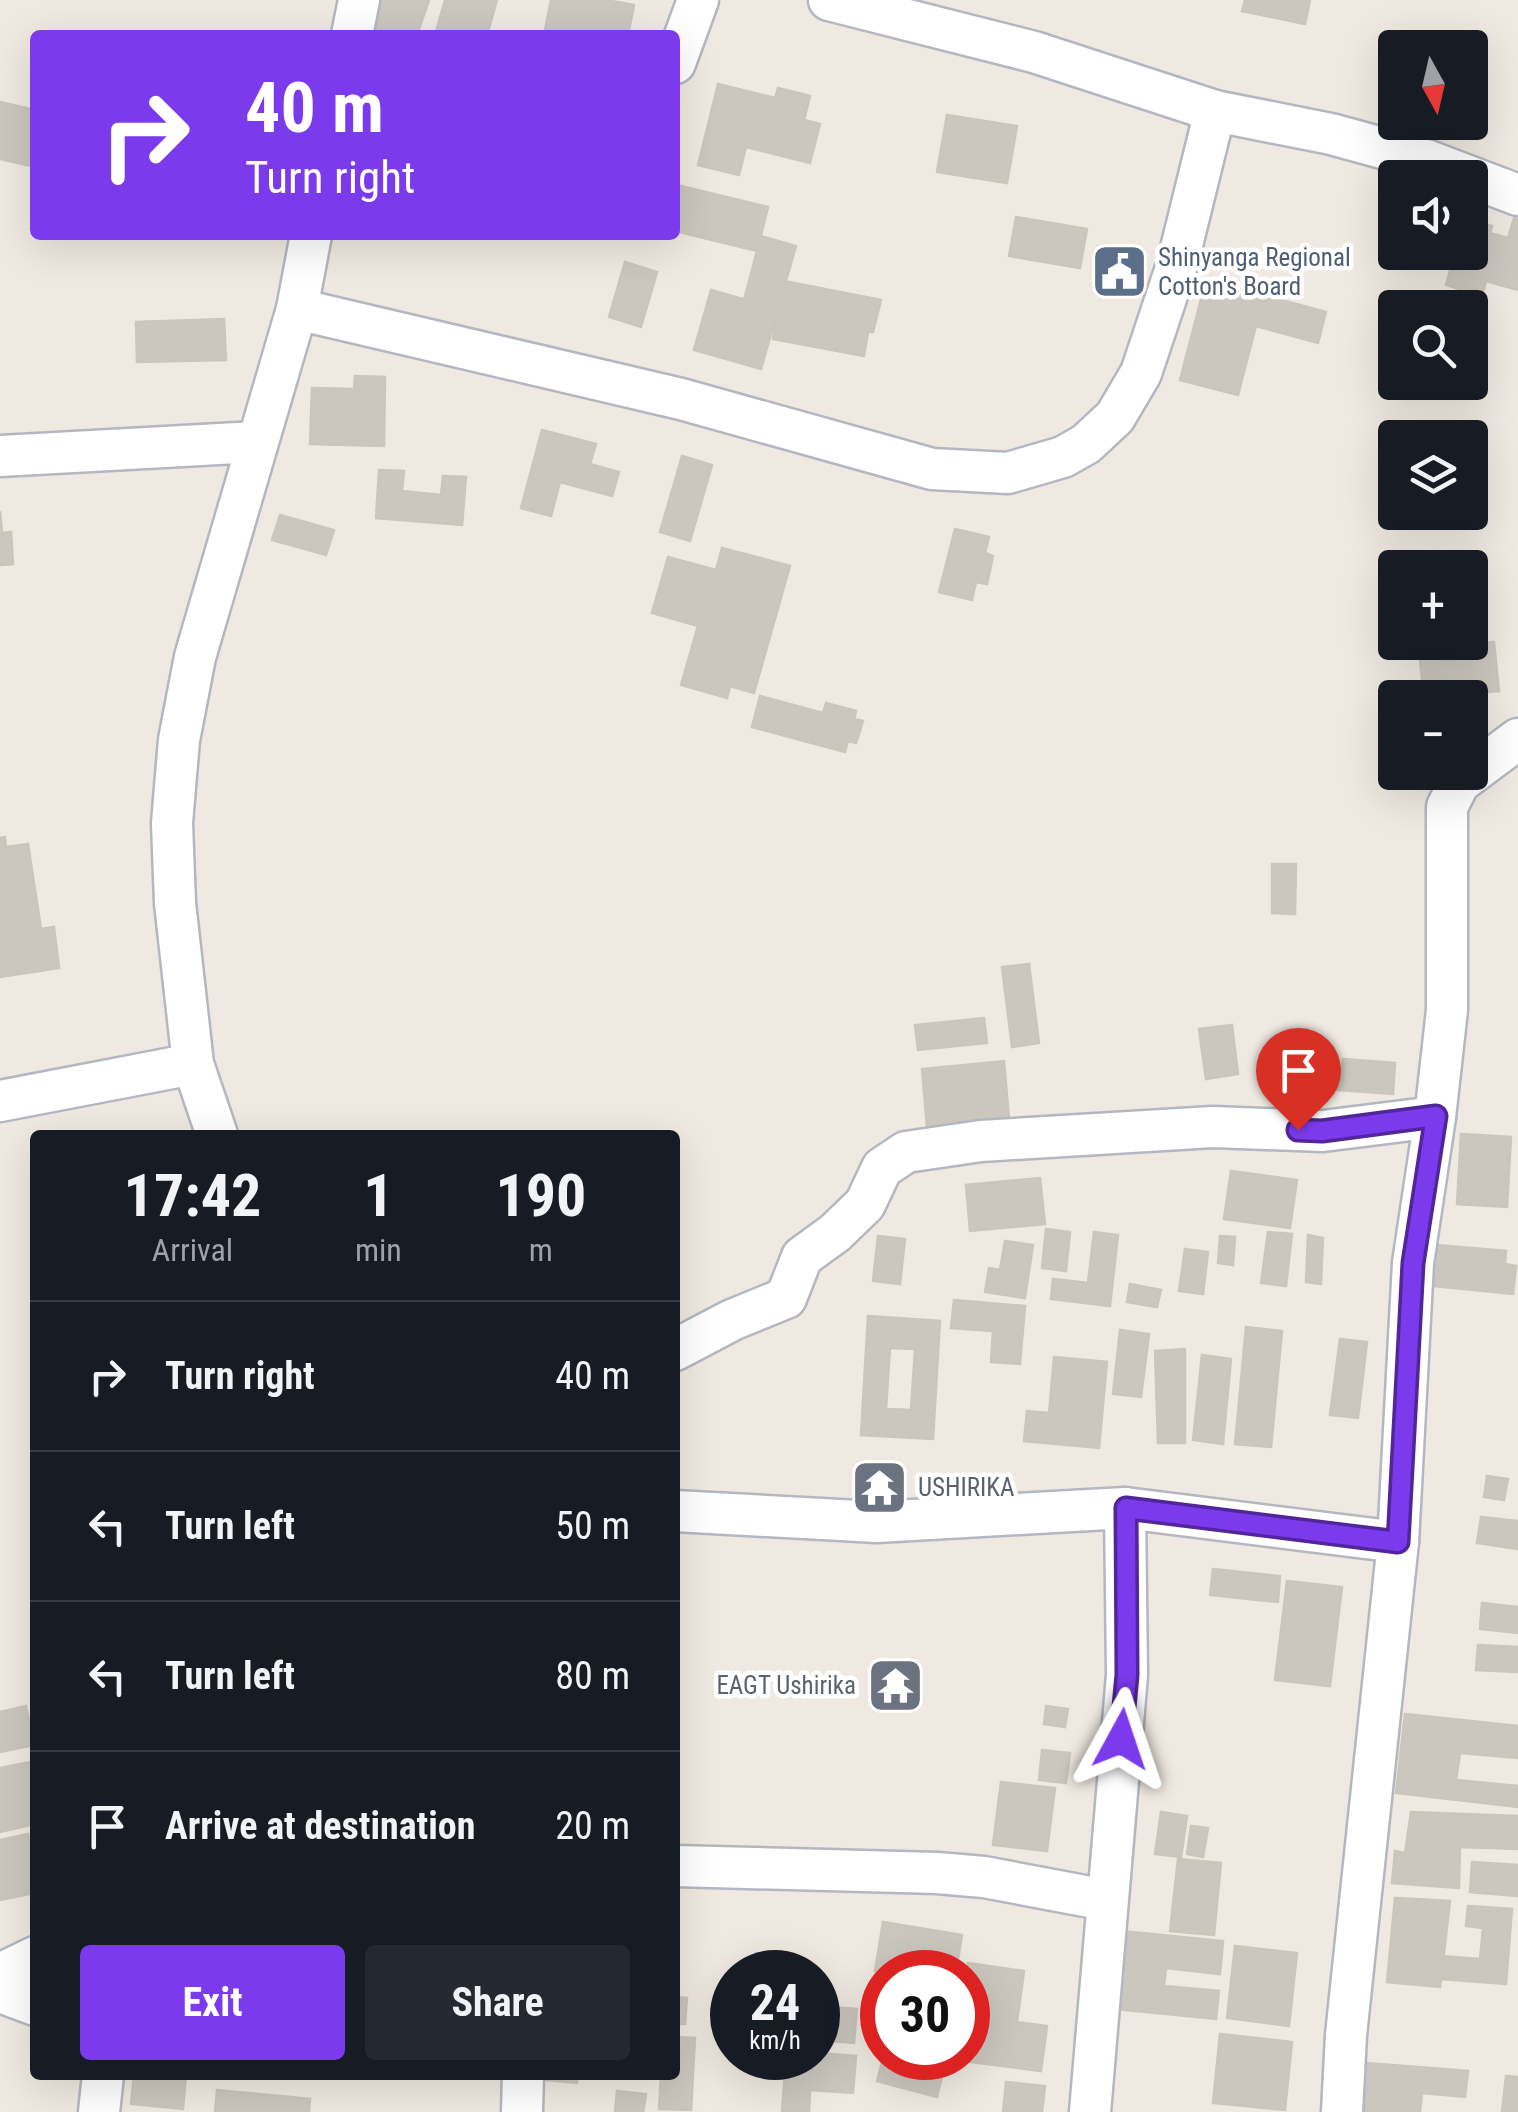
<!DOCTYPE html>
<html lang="en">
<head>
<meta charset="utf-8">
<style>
  body { margin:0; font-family:"Roboto Condensed",sans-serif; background:#242831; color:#f1f3f6; height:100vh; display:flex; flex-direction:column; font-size:38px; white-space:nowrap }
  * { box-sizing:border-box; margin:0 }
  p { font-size:32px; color:#9ea1a6 }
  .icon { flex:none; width:55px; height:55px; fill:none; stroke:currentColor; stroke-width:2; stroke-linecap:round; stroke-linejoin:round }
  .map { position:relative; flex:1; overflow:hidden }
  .side { position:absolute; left:30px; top:1130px; width:650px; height:950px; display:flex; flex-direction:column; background:#171b24; border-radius:10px; box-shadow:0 10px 40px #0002 }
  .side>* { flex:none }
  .top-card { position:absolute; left:30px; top:30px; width:650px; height:210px; border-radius:10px; box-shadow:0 10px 40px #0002; background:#7c3aed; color:#fff; overflow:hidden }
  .needle { width:65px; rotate:172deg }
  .controls { position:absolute; left:1378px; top:30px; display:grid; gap:20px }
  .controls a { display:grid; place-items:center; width:110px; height:110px; border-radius:10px; background:#171b24; box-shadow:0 10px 40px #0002; font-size:50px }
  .speed { position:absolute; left:710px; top:1950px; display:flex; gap:20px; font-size:50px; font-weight:700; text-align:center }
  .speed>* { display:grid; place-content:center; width:130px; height:130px; border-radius:50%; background:#171b24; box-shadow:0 10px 40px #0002; line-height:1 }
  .speed small { font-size:25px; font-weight:400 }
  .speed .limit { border:15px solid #d22; background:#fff; color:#111 }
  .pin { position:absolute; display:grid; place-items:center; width:85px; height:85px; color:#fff; margin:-102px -42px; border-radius:50% 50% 50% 0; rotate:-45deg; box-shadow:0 0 10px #0007 }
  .pin .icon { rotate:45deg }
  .me { position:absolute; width:110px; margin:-55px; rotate:5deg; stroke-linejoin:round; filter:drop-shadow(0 0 8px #0008) }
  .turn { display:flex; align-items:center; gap:35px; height:210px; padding:0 50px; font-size:45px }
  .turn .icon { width:130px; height:130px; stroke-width:2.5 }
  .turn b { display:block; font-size:70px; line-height:85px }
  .eta { display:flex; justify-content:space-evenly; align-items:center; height:170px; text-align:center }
  .eta b { font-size:60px; font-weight:700; line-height:70px }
  .button { display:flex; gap:20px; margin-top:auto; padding:20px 50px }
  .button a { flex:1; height:115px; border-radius:10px; background:#7c3aed; color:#fff; font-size:40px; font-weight:700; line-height:115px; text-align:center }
  .button a+a { background:#242831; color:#f1f3f6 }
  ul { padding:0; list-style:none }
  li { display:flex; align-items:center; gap:30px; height:150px; padding:0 50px; border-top:2px solid #363941 }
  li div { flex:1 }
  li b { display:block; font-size:38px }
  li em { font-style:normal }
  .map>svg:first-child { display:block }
  .building { fill:#cbc7bf; stroke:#cbc5ba; stroke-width:2.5; fill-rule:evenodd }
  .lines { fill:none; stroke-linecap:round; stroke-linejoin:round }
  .street-casing { stroke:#b4b7c1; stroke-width:45 }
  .street { stroke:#fff; stroke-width:40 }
  .route-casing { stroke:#51269a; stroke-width:25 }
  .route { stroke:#7c3aed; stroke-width:18 }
  .labels { text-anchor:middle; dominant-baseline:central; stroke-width:9; stroke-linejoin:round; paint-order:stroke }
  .service-label { font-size:25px; fill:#4e5e75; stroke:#fff; text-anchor:start }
  .worship-label { font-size:25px; fill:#5b616d; stroke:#fff; text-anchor:start }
</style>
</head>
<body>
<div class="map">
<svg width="1518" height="2112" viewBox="0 0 1518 2112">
  <rect width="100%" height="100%" fill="#efe9e1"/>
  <g class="building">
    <path d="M 382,0 L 429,0 L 417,35 L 390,35 L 372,29 Z"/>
    <path d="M 445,0 L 497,0 L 487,35 L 435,35 Z"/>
    <path d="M 551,0 L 606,0 L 634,5 L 628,35 L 544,35 Z"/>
    <path d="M 1245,0 L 1310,0 L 1305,24 L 1242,11 Z"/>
    <path d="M 718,84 L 775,98 L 778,88 L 810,96 L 804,120 L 820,124 L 810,163 L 746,147 L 739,175 L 698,165 Z"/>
    <path d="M 0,102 L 35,110 L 35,167 L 0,159 Z"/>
    <path d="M 947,115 L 1017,126 L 1007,183 L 937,172 Z"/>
    <path d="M 681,186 L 768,207 L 757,251 L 675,231 L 675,212 Z"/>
    <path d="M 1016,217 L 1087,229 L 1080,268 L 1009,256 Z"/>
    <path d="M 1514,218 L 1518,219 L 1518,290 L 1486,281 L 1482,296 L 1446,285 L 1455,252 L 1470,252 L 1470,219 L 1492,226 L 1490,233 L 1508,238 Z"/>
    <path d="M 761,236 L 796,246 L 778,309 L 744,300 Z"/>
    <path d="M 625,262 L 657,272 L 641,327 L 609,317 Z"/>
    <path d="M 779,280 L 881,300 L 873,332 L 868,332 L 864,356 L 773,339 L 777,312 L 771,310 Z"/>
    <path d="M 1206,280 L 1326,312 L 1318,343 L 1256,326 L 1238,395 L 1180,380 Z"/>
    <path d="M 711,290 L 778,309 L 761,369 L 694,350 Z"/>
    <path d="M 224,319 L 226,360 L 137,362 L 136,322 Z"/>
    <path d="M 355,376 L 385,377 L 384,446 L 310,444 L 312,388 L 354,389 Z"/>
    <path d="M 542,430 L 596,444 L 590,464 L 619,472 L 612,496 L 560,482 L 551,516 L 521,508 Z"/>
    <path d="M 682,456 L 712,465 L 690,541 L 660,532 Z"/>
    <path d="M 379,470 L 404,471 L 402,491 L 441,495 L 443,476 L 466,477 L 462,525 L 376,518 Z"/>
    <path d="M 0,511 L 2,533 L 11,532 L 13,564 L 0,565 Z"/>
    <path d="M 280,515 L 334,530 L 326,555 L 272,540 Z"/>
    <path d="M 955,529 L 989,537 L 985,553 L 993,556 L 987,584 L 976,582 L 972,600 L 939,592 Z"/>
    <path d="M 722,548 L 790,566 L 754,693 L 730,686 L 727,698 L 681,685 L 698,626 L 652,613 L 668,557 L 716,570 Z"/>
    <path d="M 1494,642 L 1499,691 L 1424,698 L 1419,650 Z"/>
    <path d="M 760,696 L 823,713 L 826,703 L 856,711 L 854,719 L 863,721 L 856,743 L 848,741 L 845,752 L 752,727 Z"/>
    <path d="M 5,837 L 6,847 L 28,844 L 41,929 L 54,927 L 59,968 L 0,977 L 0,838 Z"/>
    <path d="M 1272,864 L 1296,864 L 1295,914 L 1272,913 Z"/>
    <path d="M 1029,964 L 1039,1043 L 1012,1047 L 1002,967 Z"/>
    <path d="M 984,1018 L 987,1043 L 918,1050 L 915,1025 Z"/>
    <path d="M 1232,1025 L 1238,1074 L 1206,1079 L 1199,1029 Z"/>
    <path d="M 1343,1059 L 1395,1063 L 1393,1094 L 1298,1087 L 1300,1064 L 1342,1067 Z"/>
    <path d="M 1004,1061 L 1009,1119 L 927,1127 L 922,1069 Z"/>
    <path d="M 1461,1134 L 1511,1137 L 1507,1207 L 1457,1204 Z"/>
    <path d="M 1231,1171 L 1297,1180 L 1290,1228 L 1224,1219 Z"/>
    <path d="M 1040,1178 L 1045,1224 L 970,1231 L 966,1185 Z"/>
    <path d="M 1046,1229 L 1070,1232 L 1066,1271 L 1042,1268 Z"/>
    <path d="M 1094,1232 L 1118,1235 L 1110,1306 L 1051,1299 L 1053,1279 L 1088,1283 Z"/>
    <path d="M 1268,1232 L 1292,1234 L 1286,1286 L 1261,1283 Z"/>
    <path d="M 1308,1235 L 1323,1238 L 1321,1284 L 1306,1282 Z"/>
    <path d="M 878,1236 L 905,1239 L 900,1284 L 873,1281 Z"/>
    <path d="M 1220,1236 L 1235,1237 L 1233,1265 L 1218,1263 Z"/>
    <path d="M 1005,1241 L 1033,1245 L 1025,1298 L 985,1292 L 989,1268 L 1000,1270 Z"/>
    <path d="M 1436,1245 L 1506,1251 L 1505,1264 L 1516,1266 L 1513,1294 L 1432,1286 Z"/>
    <path d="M 1185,1249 L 1208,1252 L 1203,1294 L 1179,1291 Z"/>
    <path d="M 1130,1284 L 1161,1290 L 1157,1307 L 1127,1302 Z"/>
    <path d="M 954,1300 L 1025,1306 L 1020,1364 L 991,1362 L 993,1331 L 951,1328 Z"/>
    <path d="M 868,1316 L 940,1321 L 933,1439 L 861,1435 ZM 890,1348 L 915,1349 L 911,1410 L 886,1409 Z"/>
    <path d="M 1246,1327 L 1282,1331 L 1271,1447 L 1235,1444 Z"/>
    <path d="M 1120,1330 L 1149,1334 L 1141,1397 L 1113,1394 Z"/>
    <path d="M 1340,1339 L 1367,1342 L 1358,1418 L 1330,1415 Z"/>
    <path d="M 1185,1349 L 1185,1443 L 1158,1443 L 1155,1351 Z"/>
    <path d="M 1202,1355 L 1231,1359 L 1223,1444 L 1193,1440 Z"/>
    <path d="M 1054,1357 L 1107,1362 L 1099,1448 L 1024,1441 L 1027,1411 L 1049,1413 Z"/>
    <path d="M 1487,1476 L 1508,1479 L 1504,1500 L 1484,1497 Z"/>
    <path d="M 1481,1517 L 1518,1521 L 1518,1549 L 1477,1543 Z"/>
    <path d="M 1213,1569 L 1280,1576 L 1278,1602 L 1210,1595 Z"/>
    <path d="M 1287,1581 L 1342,1587 L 1330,1686 L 1275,1680 Z"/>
    <path d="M 1482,1603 L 1518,1607 L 1518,1633 L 1480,1629 Z"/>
    <path d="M 1478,1645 L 1518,1647 L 1518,1672 L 1476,1670 Z"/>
    <path d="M 26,1706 L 34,1745 L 0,1752 L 0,1712 Z"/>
    <path d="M 1046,1706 L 1068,1709 L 1065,1727 L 1044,1724 Z"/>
    <path d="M 1405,1714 L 1518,1726 L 1518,1758 L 1460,1753 L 1456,1780 L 1518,1786 L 1518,1807 L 1396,1793 Z"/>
    <path d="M 1042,1750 L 1070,1753 L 1066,1783 L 1039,1780 Z"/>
    <path d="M 35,1761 L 35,1824 L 0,1832 L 0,1768 Z"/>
    <path d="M 1001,1782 L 1055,1788 L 1047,1851 L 993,1845 Z"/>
    <path d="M 1161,1812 L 1187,1816 L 1181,1857 L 1155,1854 Z"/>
    <path d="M 1411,1812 L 1518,1816 L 1518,1849 L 1460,1847 L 1459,1888 L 1392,1883 L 1395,1851 L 1405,1853 Z"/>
    <path d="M 1191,1826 L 1208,1828 L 1203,1857 L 1187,1854 Z"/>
    <path d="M 28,1834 L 35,1869 L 35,1893 L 0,1900 L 0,1840 Z"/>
    <path d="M 1178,1859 L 1221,1863 L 1214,1935 L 1170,1931 Z"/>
    <path d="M 1472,1862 L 1518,1865 L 1518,1896 L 1470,1892 Z"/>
    <path d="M 1395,1898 L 1450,1901 L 1440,1987 L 1387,1982 Z"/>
    <path d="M 1468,1906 L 1512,1909 L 1506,1984 L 1441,1979 L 1443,1956 L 1480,1959 L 1483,1928 L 1466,1926 Z"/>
    <path d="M 883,1922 L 962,1935 L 956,1972 L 875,1971 Z"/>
    <path d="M 1122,1931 L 1223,1941 L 1220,1974 L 1166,1968 L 1164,1986 L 1219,1991 L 1216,2019 L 1114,2009 Z"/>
    <path d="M 1235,1946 L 1297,1953 L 1289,2026 L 1227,2018 Z"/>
    <path d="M 968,1963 L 1024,1971 L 1017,2022 L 1047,2026 L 1041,2071 L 955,2060 L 968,2058 Z"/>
    <path d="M 879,1981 L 882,1982 L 882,2045 L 868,2042 Z"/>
    <path d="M 675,1997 L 687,1998 L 685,2024 L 675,2024 Z"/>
    <path d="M 818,2006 L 857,2009 L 854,2043 L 818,2040 Z"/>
    <path d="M 1220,2034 L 1292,2042 L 1285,2110 L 1213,2103 Z"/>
    <path d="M 675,2037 L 695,2038 L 691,2110 L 659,2109 L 661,2075 L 675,2075 Z"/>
    <path d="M 818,2053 L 856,2056 L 853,2093 L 810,2090 L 809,2112 L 782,2112 L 786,2058 L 818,2058 Z"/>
    <path d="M 883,2058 L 943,2073 L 937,2097 L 877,2081 Z"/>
    <path d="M 1366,2063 L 1468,2071 L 1465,2097 L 1422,2093 L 1420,2112 L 1361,2112 Z"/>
    <path d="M 134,2075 L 186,2075 L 183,2109 L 131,2104 Z"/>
    <path d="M 546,2075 L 578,2075 L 577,2083 L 546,2080 Z"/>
    <path d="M 1506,2076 L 1518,2077 L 1518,2112 L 1502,2112 Z"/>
    <path d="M 1006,2082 L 1045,2086 L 1042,2112 L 1003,2112 Z"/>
    <path d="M 217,2090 L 310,2099 L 309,2112 L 215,2112 Z"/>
    <path d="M 617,2091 L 646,2094 L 643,2112 L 615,2112 Z"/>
  </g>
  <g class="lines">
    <defs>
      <g id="street">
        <path d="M 829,0 L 1034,52 L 1215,111 L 1331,134 L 1426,160 L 1518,195"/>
        <path d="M 352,35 L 359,0"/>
        <path d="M 675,63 L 698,0"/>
        <path d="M 297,309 L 681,399 L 932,469 L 1008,473 L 1063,457 L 1086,444 L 1115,417 L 1141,373 L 1177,265 L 1215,111"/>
        <path d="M 0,456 L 256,442"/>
        <path d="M 0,1101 L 193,1064"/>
        <path d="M 217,1135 L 193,1064 L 175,903 L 172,823 L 179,740 L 195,657 L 297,309 L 311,235"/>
        <path d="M 675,1350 L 732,1320 L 786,1298 L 802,1257 L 835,1233 L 865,1204 L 882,1168 L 906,1152 L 981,1141 L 1213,1127 L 1323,1131 L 1435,1117"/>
        <path d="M 675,1511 L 877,1522 L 1125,1508 L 1398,1542"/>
        <path d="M 675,1866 L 937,1873 L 984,1877 L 1106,1900"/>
        <path d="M 0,1974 L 35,1957"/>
        <path d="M 0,1992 L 35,2005"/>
        <path d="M 99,2112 L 103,2075"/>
        <path d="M 522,2112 L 523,2075"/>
        <path d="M 1090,2112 L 1127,1675 L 1125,1508"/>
        <path d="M 1342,2112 L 1346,2035 L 1398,1542 L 1413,1263 L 1435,1117 L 1447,1010 L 1447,807 L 1459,783 L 1518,739"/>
      </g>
    </defs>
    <use href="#street" class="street-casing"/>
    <use href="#street" class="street"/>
  </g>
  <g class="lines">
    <defs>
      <path id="route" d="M 1121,1739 L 1127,1675 L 1126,1508 L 1398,1542 L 1413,1263 L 1436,1116 L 1322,1131 L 1298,1130"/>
    </defs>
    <use href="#route" class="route-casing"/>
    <use href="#route" class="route"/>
  </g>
  <defs>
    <symbol id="civic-square" viewBox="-11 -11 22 22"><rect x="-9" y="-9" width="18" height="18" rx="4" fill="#5c6f8a" stroke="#fff"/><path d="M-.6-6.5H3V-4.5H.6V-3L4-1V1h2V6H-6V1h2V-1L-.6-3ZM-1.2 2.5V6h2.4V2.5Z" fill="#fff"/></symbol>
    <symbol id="temple-square" viewBox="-11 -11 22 22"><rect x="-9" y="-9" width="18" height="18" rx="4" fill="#6b7280" stroke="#fff"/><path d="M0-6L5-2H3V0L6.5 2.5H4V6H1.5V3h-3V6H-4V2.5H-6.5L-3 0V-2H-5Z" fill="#fff"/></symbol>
  </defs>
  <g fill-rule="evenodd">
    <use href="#civic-square" x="1088" y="240" width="63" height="63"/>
    <use href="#temple-square" x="848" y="1456" width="63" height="63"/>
    <use href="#temple-square" x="864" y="1654" width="63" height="63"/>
  </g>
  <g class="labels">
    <g class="service-label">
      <text x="1158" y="257">Shinyanga Regional<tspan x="1158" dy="29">Cotton's Board</tspan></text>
    </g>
    <g class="worship-label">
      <text x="918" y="1487">USHIRIKA</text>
      <text x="856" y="1685" text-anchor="end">EAGT Ushirika</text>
    </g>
  </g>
</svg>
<div class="controls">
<a><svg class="needle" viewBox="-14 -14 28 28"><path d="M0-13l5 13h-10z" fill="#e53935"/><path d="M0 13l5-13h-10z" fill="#9ea1a6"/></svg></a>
<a><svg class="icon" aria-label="sound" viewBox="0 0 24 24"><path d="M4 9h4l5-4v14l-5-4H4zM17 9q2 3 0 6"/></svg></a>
<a><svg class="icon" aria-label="search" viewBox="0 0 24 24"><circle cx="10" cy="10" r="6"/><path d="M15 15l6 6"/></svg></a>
<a><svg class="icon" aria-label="layers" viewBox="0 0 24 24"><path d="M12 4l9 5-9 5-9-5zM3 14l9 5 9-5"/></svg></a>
<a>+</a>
<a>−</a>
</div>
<div class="speed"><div>24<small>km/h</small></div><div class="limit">30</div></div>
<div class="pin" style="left:1298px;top:1130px;background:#d93025"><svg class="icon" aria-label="arrive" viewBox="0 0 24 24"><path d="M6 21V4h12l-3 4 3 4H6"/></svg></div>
<svg class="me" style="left:1121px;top:1739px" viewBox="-20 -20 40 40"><path d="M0-17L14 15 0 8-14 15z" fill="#7c3aed" stroke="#fff" stroke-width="4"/></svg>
<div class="top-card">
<div class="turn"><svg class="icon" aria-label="right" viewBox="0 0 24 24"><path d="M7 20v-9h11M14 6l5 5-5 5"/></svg><div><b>40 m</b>Turn right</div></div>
</div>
<section class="side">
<div class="eta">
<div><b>17:42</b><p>Arrival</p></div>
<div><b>1</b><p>min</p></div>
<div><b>190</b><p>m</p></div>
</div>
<ul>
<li><svg class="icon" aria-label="right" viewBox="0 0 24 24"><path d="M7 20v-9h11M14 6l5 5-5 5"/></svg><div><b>Turn right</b></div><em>40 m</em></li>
<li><svg class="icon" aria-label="left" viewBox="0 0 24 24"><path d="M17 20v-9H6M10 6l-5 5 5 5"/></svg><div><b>Turn left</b></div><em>50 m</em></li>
<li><svg class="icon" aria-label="left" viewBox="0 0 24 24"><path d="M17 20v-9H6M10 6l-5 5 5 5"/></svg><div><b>Turn left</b></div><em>80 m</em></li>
<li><svg class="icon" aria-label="arrive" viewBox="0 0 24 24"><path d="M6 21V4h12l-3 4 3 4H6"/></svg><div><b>Arrive at destination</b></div><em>20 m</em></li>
</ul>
<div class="button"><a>Exit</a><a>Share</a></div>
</section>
</div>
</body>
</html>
